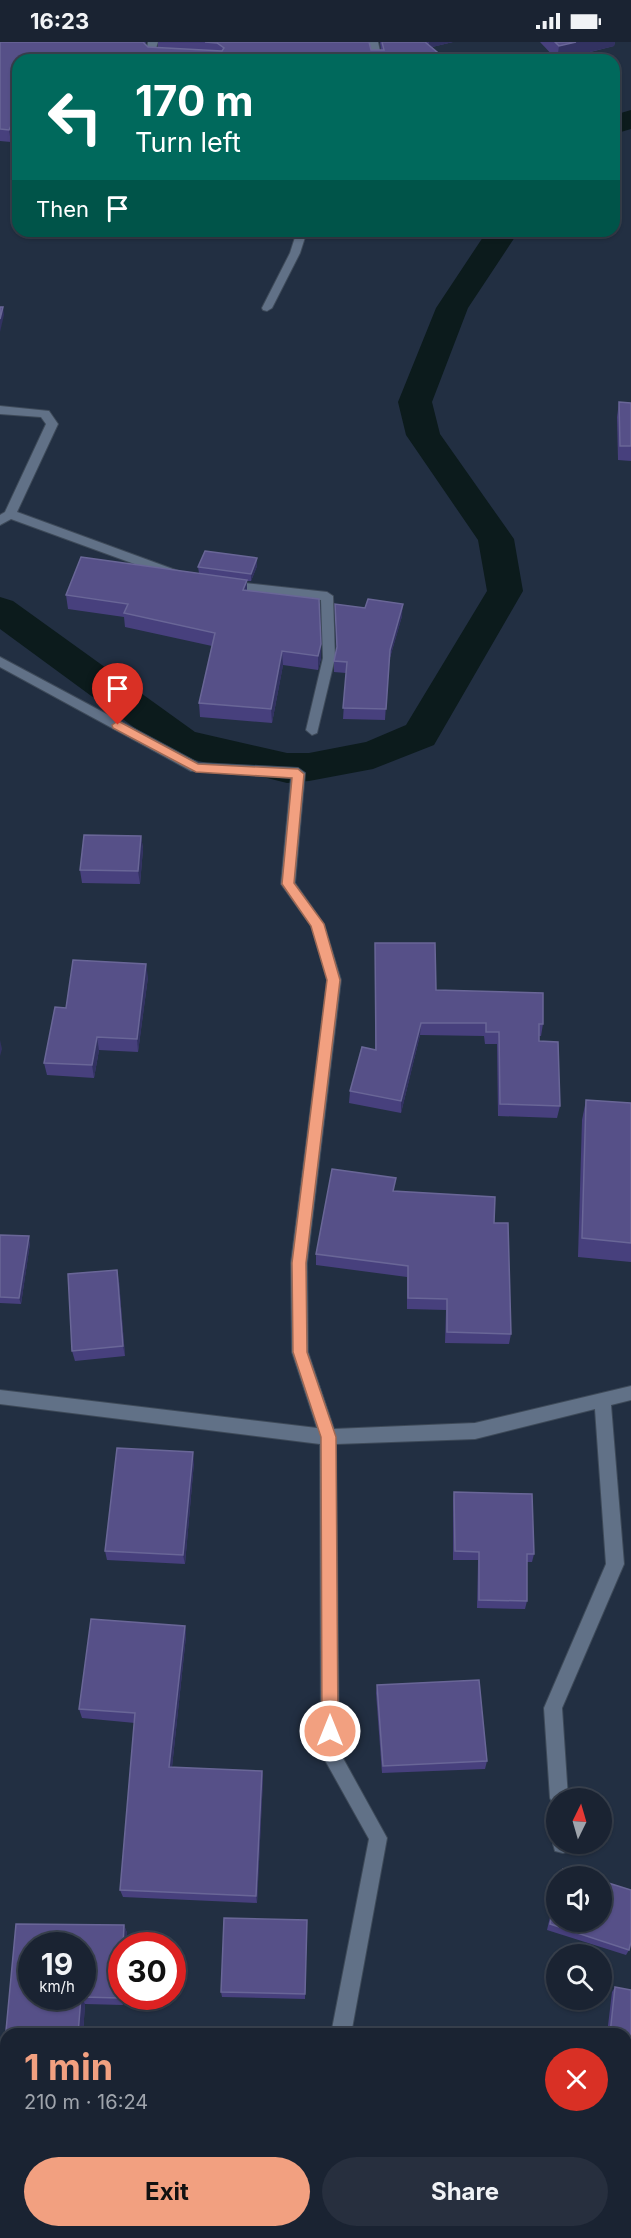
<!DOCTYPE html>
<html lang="en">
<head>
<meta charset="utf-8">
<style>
  body { margin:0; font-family:Inter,sans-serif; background:#272f3e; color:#f1f3f6; height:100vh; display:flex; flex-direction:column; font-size:22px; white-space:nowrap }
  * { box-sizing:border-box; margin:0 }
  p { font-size:20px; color:#9fa4ac }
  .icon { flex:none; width:33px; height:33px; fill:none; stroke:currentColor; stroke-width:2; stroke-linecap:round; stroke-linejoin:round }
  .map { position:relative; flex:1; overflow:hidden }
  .details { position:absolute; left:0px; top:1986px; width:632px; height:210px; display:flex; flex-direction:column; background:#1a2332; border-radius:18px 18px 0 0; box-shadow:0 2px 4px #0004,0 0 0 2px #38404d }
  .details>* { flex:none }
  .banner { position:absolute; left:12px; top:12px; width:608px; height:183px; border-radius:18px; box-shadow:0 2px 4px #0004,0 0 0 2px #38404d; background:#00695c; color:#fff; overflow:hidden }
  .needle { width:39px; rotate:5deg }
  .fabs { position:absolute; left:546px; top:1746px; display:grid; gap:12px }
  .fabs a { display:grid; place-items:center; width:66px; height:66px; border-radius:50%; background:#1a2332; box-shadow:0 2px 4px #0004,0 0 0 2px #38404d; font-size:30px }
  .speed { position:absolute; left:18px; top:1890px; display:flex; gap:12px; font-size:30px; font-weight:700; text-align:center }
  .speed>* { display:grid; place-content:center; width:78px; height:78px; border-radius:50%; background:#1a2332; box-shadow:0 2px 4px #0004,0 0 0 2px #38404d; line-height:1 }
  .speed small { font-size:15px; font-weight:400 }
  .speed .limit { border:9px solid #d22; background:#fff; color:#111 }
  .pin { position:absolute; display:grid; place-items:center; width:51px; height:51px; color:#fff; margin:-62px -26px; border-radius:50% 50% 50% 0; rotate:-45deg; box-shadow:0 0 6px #0007 }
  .pin .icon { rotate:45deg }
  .me { position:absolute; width:66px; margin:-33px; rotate:0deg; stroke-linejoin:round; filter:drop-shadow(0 0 4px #0008) }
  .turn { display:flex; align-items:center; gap:21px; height:126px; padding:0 24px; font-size:27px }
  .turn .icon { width:78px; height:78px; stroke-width:2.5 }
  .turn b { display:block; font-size:42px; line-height:51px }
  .then { display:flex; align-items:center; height:57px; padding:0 24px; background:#0003; gap:12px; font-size:22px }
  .round { display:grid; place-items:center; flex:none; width:63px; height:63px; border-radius:32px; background:#272f3e }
  .summary { display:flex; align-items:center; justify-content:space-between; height:102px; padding:0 24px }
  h1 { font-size:36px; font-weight:700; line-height:45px; color:#f2a080 }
  .button { display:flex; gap:12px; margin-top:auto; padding:12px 24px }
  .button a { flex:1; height:69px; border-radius:36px; background:#f2a080; color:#111; font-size:24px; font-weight:700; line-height:69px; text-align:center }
  .button a+a { background:#272f3e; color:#f1f3f6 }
  .status { display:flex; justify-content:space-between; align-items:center; height:42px; padding:0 30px; background:#1a2332; direction:ltr }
  .status svg { height:16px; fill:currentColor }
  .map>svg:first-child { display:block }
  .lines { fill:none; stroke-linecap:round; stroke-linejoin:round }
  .canal { fill:#0c1b1c; fill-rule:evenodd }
  .minor-casing { stroke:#3e4a59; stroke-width:2 }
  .minor { fill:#617187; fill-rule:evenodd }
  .wall { fill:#47407d; fill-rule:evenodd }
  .shaded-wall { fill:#323261 }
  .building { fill:#565088; stroke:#696697; stroke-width:1.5; fill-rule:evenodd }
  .route { fill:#f2a080; stroke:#9d6853; stroke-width:1.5 }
</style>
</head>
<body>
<div class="status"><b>16:23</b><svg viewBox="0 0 49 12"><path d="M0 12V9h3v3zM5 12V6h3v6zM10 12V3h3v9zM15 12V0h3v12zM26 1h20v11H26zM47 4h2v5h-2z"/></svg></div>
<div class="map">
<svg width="631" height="2196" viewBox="0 0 631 2196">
  <rect width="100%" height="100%" fill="#222f42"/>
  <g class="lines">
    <g class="canal">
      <path d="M 631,68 L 631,87 L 614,92 L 614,73 Z"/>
      <path d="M 487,189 L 519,189 L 468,266 L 432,360 L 440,392 L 514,497 L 523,549 L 434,703 L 373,727 L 309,739 L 287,741 L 183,715 L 169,711 L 0,587 L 0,555 L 13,559 L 195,690 L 287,711 L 309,711 L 366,700 L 406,683 L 487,549 L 478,498 L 406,393 L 398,360 L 436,266 Z"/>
    </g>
    <defs>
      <g id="minor">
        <path d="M 148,0 L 158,0 L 155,9 L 168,12 L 163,15 L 146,13 Z"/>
        <path d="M 368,0 L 378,0 L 382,18 L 372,18 Z"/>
        <path d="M 297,189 L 307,189 L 300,211 L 272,266 L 267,269 L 263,268 L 262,266 L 290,211 Z"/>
        <path d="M 0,364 L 49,369 L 58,382 L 17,470 L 181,530 L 181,536 L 173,536 L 11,477 L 0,483 L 0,473 L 5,470 L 46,382 L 41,375 L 0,372 Z"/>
        <path d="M 226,539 L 327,550 L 333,554 L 335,616 L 317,691 L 312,693 L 306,688 L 323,616 L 321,558 L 222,546 L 222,540 Z"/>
        <path d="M 0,615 L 198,721 L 298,726 L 305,731 L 295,841 L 324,882 L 341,938 L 307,1221 L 308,1310 L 334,1387 L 475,1381 L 631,1344 L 631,1358 L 611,1363 L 624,1522 L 562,1666 L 568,1756 L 556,1756 L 556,1764 L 553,1762 L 550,1756 L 544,1666 L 606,1522 L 595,1367 L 475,1397 L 336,1402 L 339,1709 L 387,1796 L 351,1992 L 331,1992 L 369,1797 L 321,1711 L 320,1402 L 0,1362 L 0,1348 L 317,1386 L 292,1310 L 291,1221 L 327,938 L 311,884 L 281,842 L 291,736 L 191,729 L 0,625 Z"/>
        <path d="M 555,1795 L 556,1802 L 572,1802 L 570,1809 L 563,1811 L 555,1809 L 553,1802 Z"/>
        <path d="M 293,2190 L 313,2190 L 312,2196 L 292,2196 Z"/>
      </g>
    </defs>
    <use href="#minor" class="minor-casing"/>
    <use href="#minor" class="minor"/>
  </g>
  <g class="wall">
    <path d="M 0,0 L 146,0 L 145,2 L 148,5 L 158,5 L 158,0 L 369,0 L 371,8 L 381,8 L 380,0 L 453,0 L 432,5 L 437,10 L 437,18 L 18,18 L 18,83 L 11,100 L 0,99 Z"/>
    <path d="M 540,0 L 615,0 L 614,4 L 559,18 L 557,18 Z"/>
    <path d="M 619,360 L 631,361 L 631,419 L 618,418 L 617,375 Z"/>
    <path d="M 257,524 L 251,539 L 247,539 L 247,548 L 321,616 L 318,628 L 283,623 L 272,681 L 200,675 L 199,661 L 212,604 L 125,585 L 124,575 L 68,567 L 66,553 L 199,531 L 198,525 Z"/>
    <path d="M 335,562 L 402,574 L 389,619 L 385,678 L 343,677 L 346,631 L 334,630 L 334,619 L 337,608 Z"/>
    <path d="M 141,794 L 143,807 L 140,842 L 82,841 L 80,828 Z"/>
    <path d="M 375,901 L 436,948 L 543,982 L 541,994 L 539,994 L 539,999 L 560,1064 L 557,1076 L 498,1074 L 497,1002 L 485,1002 L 484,994 L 420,993 L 401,1071 L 349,1061 L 350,1049 L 375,1008 Z"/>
    <path d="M 148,935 L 138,1010 L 99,1008 L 94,1036 L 47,1033 L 44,1021 L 66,966 Z"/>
    <path d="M 586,1058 L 631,1061 L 631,1220 L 578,1215 L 582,1078 Z"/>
    <path d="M 395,1149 L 494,1181 L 511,1292 L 509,1302 L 445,1301 L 446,1268 L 407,1267 L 407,1235 L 316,1223 L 316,1212 Z"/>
    <path d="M 0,1193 L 30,1201 L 21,1262 L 0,1261 Z"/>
    <path d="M 119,1239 L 125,1314 L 75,1319 L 72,1309 Z"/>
    <path d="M 194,1420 L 185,1522 L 107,1518 L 105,1509 Z"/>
    <path d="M 454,1450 L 534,1512 L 532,1520 L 527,1520 L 527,1559 L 525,1567 L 477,1566 L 478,1518 L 453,1518 L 453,1458 Z"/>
    <path d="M 185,1584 L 186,1594 L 172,1725 L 262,1729 L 263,1737 L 257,1861 L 123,1855 L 120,1848 L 135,1681 L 82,1676 L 79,1667 Z"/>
    <path d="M 377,1643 L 487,1719 L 485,1727 L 382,1731 L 376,1651 Z"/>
    <path d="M 556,1849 L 556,1880 L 629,1908 L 626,1913 L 547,1888 Z"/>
    <path d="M 307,1878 L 305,1957 L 222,1955 L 221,1950 Z"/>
    <path d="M 16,1882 L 124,1883 L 127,1891 L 126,1904 L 122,1904 L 122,1954 L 124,1954 L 123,1963 L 85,1962 L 83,1992 L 6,1992 L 6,2047 L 1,2042 ZM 32,1904 L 82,1904 L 82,1954 L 32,1954 Z"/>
    <path d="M 615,1945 L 631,1948 L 631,2041 L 626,2040 L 626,1992 L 607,1992 L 612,1950 Z"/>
    <path d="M 593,2190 L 626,2190 L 631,2196 L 592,2196 Z"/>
  </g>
  <g class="shaded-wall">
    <path d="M 429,0 L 453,0 L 428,6 Z"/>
    <path d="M 576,0 L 615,0 L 614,4 L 557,18 L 559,4 Z"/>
    <path d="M 437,10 L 437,18 L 412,18 Z"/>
    <path d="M 18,68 L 18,83 L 11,100 L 9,88 Z"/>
    <path d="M 3,265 L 4,273 L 0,290 L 0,277 Z"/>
    <path d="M 257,516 L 257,524 L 251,539 L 251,532 Z"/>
    <path d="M 247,538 L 247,551 L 243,548 Z"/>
    <path d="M 403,562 L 402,574 L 389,619 L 385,678 L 390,608 Z"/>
    <path d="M 321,602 L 321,616 L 318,628 L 318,614 Z"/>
    <path d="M 282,609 L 283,623 L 272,681 L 271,667 Z"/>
    <path d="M 141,794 L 143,807 L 140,842 L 138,829 Z"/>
    <path d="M 146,922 L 148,935 L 138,1010 L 137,997 Z"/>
    <path d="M 421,981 L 420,993 L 401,1071 L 401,1059 Z"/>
    <path d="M 97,995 L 99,1008 L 94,1036 L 92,1023 Z"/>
    <path d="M 0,998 L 2,1007 L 0,1014 Z"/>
    <path d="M 29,1194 L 30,1201 L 21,1262 L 19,1256 Z"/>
    <path d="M 117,1228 L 119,1239 L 125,1314 L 123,1304 Z"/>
    <path d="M 193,1410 L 194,1420 L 185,1522 L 183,1513 Z"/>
    <path d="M 185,1584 L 186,1594 L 171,1734 L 169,1725 Z"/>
    <path d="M 262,1729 L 263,1737 L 257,1861 L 256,1854 Z"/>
    <path d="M 124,1883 L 127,1891 L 126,1904 L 123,1904 Z"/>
    <path d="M 122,1932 L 122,1954 L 124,1954 L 123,1963 L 120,1956 Z"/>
    <path d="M 81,1955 L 85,1962 L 83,1992 L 78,1992 Z"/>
  </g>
  <g class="building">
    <path d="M 0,0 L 143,0 L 148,5 L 222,9 L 224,6 L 217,1 L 205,0 L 369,0 L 371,8 L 384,8 L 382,0 L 425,0 L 437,10 L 412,18 L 18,18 L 18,68 L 9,88 L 0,87 Z"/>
    <path d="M 555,0 L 576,0 L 559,4 Z"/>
    <path d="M 0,265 L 3,265 L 0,277 Z"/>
    <path d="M 619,360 L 631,361 L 631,404 L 620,404 Z"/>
    <path d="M 205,509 L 257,516 L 251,532 L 198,525 Z"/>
    <path d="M 81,515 L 247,538 L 243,548 L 319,557 L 321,602 L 318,614 L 282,609 L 271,667 L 199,661 L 215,591 L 124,571 L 128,562 L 66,553 Z"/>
    <path d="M 368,557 L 403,562 L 390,608 L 386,667 L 343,666 L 347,620 L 334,619 L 337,605 L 335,562 L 365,566 Z"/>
    <path d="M 84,793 L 141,794 L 138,829 L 80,828 Z"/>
    <path d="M 375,901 L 435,901 L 436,948 L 543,951 L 543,982 L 539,982 L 539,999 L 558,1000 L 560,1064 L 500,1062 L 499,990 L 486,990 L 486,981 L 421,981 L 401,1059 L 350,1049 L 362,1005 L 376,1008 Z"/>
    <path d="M 73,918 L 146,922 L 137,997 L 97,995 L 92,1023 L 44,1021 L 55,965 L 66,966 Z"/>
    <path d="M 586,1058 L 631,1061 L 631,1201 L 582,1196 Z"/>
    <path d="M 332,1127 L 396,1136 L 393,1149 L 495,1155 L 494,1181 L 508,1181 L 511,1292 L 447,1290 L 447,1257 L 408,1256 L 408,1224 L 316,1212 Z"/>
    <path d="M 0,1193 L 29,1194 L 19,1256 L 0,1255 Z"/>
    <path d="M 117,1228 L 123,1304 L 72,1309 L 68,1232 Z"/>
    <path d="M 117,1406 L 193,1410 L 183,1513 L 105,1509 Z"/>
    <path d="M 454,1450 L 532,1452 L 534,1512 L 527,1512 L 527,1559 L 479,1558 L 479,1510 L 455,1509 Z"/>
    <path d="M 91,1577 L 185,1584 L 169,1725 L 262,1729 L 256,1854 L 120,1848 L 135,1671 L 79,1667 Z"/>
    <path d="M 479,1638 L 487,1719 L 383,1724 L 377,1643 Z"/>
    <path d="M 563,1827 L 588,1834 L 561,1834 Z"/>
    <path d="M 602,1839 L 631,1848 L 631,1900 L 629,1908 L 550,1882 L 556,1855 L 556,1880 L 602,1880 Z"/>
    <path d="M 224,1876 L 307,1878 L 305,1952 L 221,1950 Z"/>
    <path d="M 16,1882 L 124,1883 L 123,1904 L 122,1904 L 120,1956 L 81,1955 L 78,1992 L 6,1992 L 6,2042 L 1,2042 ZM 32,1904 L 82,1904 L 82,1954 L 32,1954 Z"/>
    <path d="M 615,1945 L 631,1948 L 631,2036 L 626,2035 L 626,1992 L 610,1992 Z"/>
    <path d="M 626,2127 L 631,2128 L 631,2196 L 596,2196 L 596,2190 L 626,2190 Z"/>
  </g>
  <path class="route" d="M 118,679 L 198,722 L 298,727 L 304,732 L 294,841 L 324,882 L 340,938 L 306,1221 L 307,1310 L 336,1395 L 338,1689 L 336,1694 L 330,1697 L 324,1694 L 322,1689 L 321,1395 L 293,1310 L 292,1221 L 327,938 L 311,884 L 282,842 L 292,736 L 196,730 L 113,686 L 112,683 Z"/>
</svg>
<div class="fabs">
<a><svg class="needle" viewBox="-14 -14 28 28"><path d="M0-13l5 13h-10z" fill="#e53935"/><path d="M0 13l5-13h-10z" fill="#9fa4ac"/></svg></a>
<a><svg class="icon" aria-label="sound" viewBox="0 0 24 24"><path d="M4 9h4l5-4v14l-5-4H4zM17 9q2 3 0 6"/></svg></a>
<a><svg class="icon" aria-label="search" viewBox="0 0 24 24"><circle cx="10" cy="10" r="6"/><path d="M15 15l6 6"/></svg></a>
</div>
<div class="speed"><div>19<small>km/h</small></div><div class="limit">30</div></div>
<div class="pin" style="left:118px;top:683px;background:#d93025"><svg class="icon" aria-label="arrive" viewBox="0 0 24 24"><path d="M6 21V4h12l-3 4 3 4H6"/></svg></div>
<svg class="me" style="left:330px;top:1689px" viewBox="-20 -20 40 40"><circle r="17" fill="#f2a080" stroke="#fff" stroke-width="3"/><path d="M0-11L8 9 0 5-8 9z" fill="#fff"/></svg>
<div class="banner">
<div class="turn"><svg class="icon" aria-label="left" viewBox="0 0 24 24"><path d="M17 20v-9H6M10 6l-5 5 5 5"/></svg><div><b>170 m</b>Turn left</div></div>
<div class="then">Then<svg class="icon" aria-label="arrive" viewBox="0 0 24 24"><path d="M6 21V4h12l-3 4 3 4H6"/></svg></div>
</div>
<section class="details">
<div class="summary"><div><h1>1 min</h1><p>210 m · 16:24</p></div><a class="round" style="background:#d93025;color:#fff"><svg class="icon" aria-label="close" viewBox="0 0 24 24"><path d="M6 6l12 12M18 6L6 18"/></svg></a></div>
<div class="button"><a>Exit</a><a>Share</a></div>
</section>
</div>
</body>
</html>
